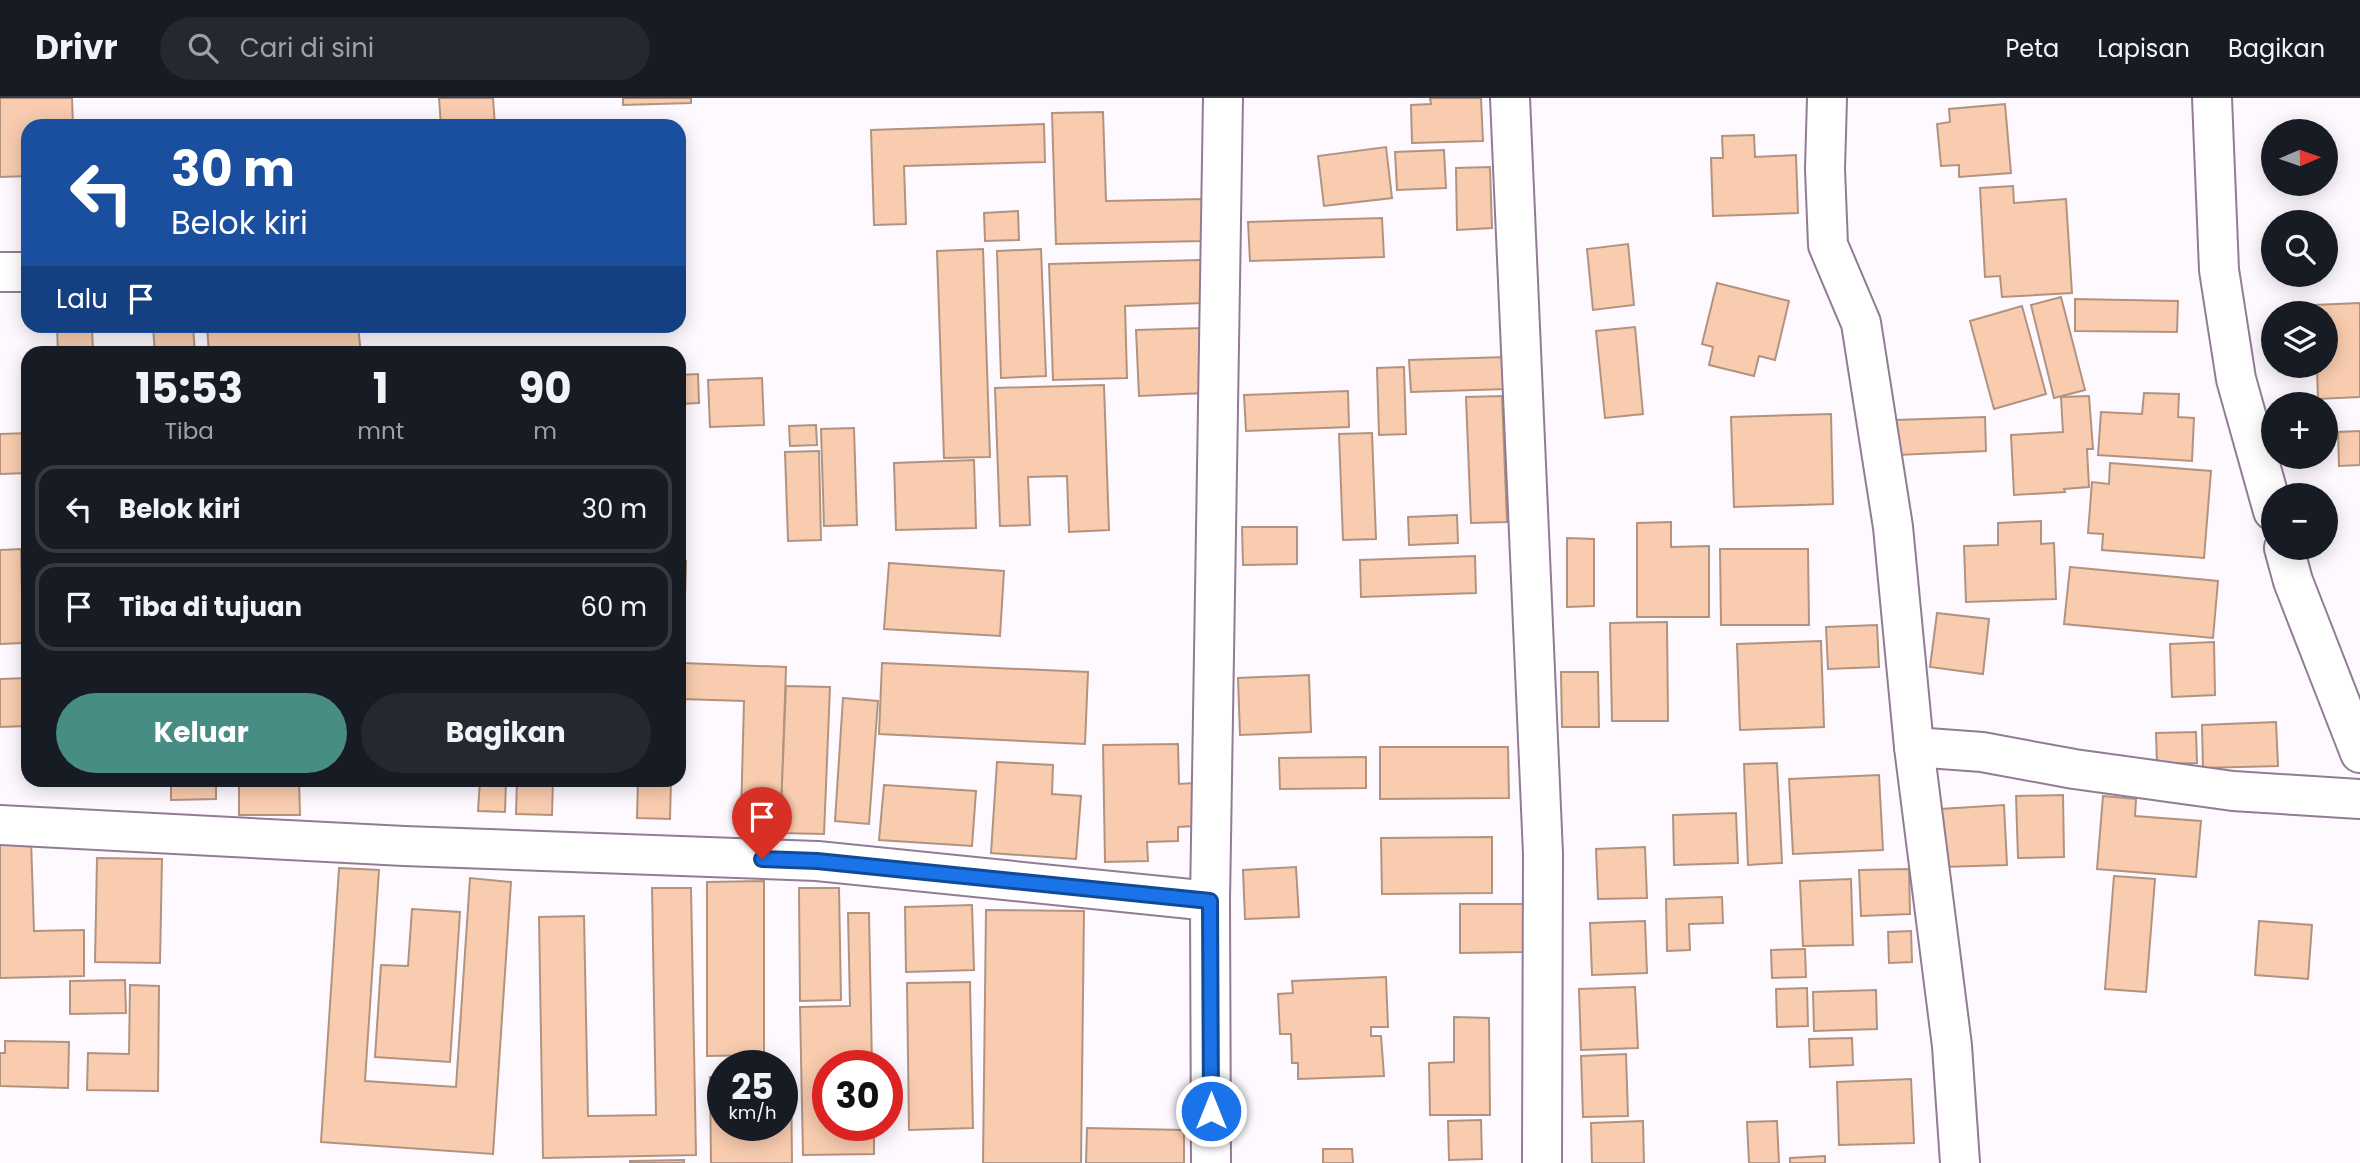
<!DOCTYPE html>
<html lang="id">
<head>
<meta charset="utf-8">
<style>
  body { margin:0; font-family:Poppins,sans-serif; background:#242831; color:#f1f3f6; height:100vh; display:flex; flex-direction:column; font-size:26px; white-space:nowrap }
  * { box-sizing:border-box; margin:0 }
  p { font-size:23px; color:#9ea1a6 }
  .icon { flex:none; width:38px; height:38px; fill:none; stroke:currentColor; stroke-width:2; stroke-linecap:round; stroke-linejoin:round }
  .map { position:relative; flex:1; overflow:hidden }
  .side { position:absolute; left:21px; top:248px; width:665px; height:441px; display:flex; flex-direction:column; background:#171b24; border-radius:21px; box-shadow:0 4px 18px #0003 }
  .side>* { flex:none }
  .hud { position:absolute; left:21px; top:21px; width:665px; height:214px; border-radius:21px; box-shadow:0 4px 18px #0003; background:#1a4fa0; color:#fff; overflow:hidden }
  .needle { width:46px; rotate:88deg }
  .buttons { position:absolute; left:2261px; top:21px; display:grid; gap:14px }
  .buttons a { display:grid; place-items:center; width:77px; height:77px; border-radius:50%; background:#171b24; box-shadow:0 4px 18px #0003; font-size:35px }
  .speed { position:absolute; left:707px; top:952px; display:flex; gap:14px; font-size:35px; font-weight:700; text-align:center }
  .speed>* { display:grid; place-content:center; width:91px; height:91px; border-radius:50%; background:#171b24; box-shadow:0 4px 18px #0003; line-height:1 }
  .speed small { font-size:18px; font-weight:400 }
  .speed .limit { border:10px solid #d22; background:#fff; color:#111 }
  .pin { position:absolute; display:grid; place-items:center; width:60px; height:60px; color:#fff; margin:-72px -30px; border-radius:50% 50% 50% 0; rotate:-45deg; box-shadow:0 0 7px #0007 }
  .pin .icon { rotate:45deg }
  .me { position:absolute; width:77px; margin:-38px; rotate:0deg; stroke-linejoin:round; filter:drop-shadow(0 0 5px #0008) }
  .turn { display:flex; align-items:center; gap:24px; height:147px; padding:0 35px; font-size:32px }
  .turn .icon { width:91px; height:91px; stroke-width:2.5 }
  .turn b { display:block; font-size:49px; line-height:60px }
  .then { display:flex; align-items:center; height:66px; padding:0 35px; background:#0003; gap:14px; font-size:26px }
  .eta { display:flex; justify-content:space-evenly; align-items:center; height:119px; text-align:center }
  .eta b { font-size:42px; font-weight:700; line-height:49px }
  .button { display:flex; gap:14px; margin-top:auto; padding:14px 35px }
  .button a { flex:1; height:80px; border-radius:42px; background:#488d84; color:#fff; font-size:28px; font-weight:700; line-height:80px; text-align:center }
  .button a+a { background:#242831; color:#f1f3f6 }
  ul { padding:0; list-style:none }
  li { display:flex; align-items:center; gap:21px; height:88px; margin:0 14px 10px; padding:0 21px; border:4px solid #363941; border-radius:21px }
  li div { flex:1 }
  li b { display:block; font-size:26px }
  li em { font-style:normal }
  header { display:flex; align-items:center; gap:42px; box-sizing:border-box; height:98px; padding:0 35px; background:#171b24; border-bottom:2px solid #363941 }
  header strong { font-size:33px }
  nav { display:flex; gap:38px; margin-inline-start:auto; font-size:24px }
  .search { width:490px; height:63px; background:#242831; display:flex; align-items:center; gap:18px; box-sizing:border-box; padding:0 24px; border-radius:38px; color:#9ea1a6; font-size:26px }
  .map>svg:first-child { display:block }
  .building { fill:#f9ccaf; stroke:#b1937f; stroke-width:2 }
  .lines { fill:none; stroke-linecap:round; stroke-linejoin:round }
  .minor-casing { stroke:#927b94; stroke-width:42 }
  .tertiary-casing { stroke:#927b94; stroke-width:42 }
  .minor { stroke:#fff; stroke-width:38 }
  .tertiary { stroke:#fff; stroke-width:38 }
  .route-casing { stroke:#114b97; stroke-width:18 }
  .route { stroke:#1a73e8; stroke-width:12 }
</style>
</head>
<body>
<header>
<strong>Drivr</strong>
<div class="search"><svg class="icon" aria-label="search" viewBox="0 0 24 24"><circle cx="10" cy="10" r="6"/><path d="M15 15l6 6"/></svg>Cari di sini</div>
<nav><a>Peta</a><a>Lapisan</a><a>Bagikan</a></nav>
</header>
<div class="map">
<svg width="2360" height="1065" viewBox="0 0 2360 1065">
  <rect width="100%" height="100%" fill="#fef9fe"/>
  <g class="building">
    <path d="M 0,0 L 72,0 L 73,28 L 28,28 L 28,78 L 0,79 Z"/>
    <path d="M 439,0 L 493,0 L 495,28 L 441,28 Z"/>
    <path d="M 623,0 L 691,0 L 691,5 L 623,7 Z"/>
    <path d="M 1430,0 L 1481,0 L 1483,43 L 1412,45 L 1411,7 L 1431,6 Z"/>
    <path d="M 2005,6 L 2011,75 L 1959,79 L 1959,67 L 1941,68 L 1937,26 L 1950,24 L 1949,11 Z"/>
    <path d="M 1103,14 L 1106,103 L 1204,101 L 1205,143 L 1056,146 L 1052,15 Z"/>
    <path d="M 1044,26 L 1045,64 L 904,68 L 906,126 L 874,127 L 871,32 Z"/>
    <path d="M 1754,37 L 1755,59 L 1796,57 L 1798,115 L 1713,118 L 1711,60 L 1723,60 L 1722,38 Z"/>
    <path d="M 1386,49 L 1392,100 L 1324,108 L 1318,58 Z"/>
    <path d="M 1444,52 L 1446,90 L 1397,92 L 1395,54 Z"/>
    <path d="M 1490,69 L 1492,130 L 1457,132 L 1456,70 Z"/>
    <path d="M 2013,88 L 2014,105 L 2066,101 L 2072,195 L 2002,199 L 2000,178 L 1985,179 L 1980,90 Z"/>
    <path d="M 1018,113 L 1019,142 L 985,143 L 984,115 Z"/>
    <path d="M 1382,120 L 1384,159 L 1250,163 L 1248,124 Z"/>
    <path d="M 1628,146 L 1634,207 L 1593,212 L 1587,151 Z"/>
    <path d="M 983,151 L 990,359 L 944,360 L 937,153 Z"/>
    <path d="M 1041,151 L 1046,278 L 1001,280 L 997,153 Z"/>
    <path d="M 1201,162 L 1203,205 L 1125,208 L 1127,280 L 1053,282 L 1049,166 Z"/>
    <path d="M 1717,185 L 1789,203 L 1775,262 L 1759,258 L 1754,278 L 1709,267 L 1713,249 L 1702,246 Z"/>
    <path d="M 2061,199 L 2085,292 L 2054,300 L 2031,207 Z"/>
    <path d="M 2075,201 L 2178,203 L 2177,234 L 2075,233 Z"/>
    <path d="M 2360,205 L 2360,299 L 2318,301 L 2317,271 L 2296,272 L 2296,268 L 2326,268 L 2326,215 L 2315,215 L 2314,207 Z"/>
    <path d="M 2022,208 L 2046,296 L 1994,311 L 1970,223 Z"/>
    <path d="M 57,228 L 92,228 L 93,256 L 58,256 Z"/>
    <path d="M 153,228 L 193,228 L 195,256 L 155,256 Z"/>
    <path d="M 207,228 L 358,228 L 361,256 L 332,256 L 331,250 L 267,256 L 209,256 Z"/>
    <path d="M 1635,229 L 1643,316 L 1605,320 L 1596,233 Z"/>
    <path d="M 1203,230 L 1205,295 L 1139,298 L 1136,232 Z"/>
    <path d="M 1506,259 L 1507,291 L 1411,294 L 1409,262 Z"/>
    <path d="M 1404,269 L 1406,336 L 1379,337 L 1377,270 Z"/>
    <path d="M 698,276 L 699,305 L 679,306 L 679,277 Z"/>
    <path d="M 762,280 L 764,327 L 710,329 L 708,282 Z"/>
    <path d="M 1104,287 L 1109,432 L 1069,434 L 1067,378 L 1028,379 L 1030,427 L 1000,428 L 995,290 Z"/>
    <path d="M 1348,293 L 1349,329 L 1246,333 L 1244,297 Z"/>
    <path d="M 2144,295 L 2179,296 L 2178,319 L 2194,320 L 2192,363 L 2098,357 L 2101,314 L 2142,316 Z"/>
    <path d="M 1502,298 L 1507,424 L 1471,425 L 1466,299 Z"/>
    <path d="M 2089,298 L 2093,351 L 2087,351 L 2089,389 L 2064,391 L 2065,394 L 2014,397 L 2011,337 L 2063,334 L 2061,299 Z"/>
    <path d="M 1831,316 L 1833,406 L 1734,409 L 1731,319 Z"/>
    <path d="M 1985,319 L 1986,353 L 1897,357 L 1895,322 Z"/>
    <path d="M 816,327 L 817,347 L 790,348 L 789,328 Z"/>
    <path d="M 854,330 L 857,427 L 824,428 L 821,331 Z"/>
    <path d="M 2360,333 L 2360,367 L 2339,368 L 2338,334 Z"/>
    <path d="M 28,335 L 28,375 L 0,376 L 0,336 Z"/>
    <path d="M 1372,335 L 1376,441 L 1343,442 L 1339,336 Z"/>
    <path d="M 819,353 L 821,442 L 788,443 L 785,354 Z"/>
    <path d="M 974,362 L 976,430 L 896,432 L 894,365 Z"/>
    <path d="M 2110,365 L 2211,373 L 2204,460 L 2102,452 L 2103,436 L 2088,435 L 2092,384 L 2109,386 Z"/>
    <path d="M 1457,417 L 1458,445 L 1409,447 L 1408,419 Z"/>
    <path d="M 2041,423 L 2041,446 L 2054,445 L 2056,501 L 1966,504 L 1964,448 L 1998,447 L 1998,425 Z"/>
    <path d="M 1671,424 L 1671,449 L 1709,448 L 1709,519 L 1637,519 L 1637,425 Z"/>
    <path d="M 1242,429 L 1297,429 L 1297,466 L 1243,467 Z"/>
    <path d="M 1567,440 L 1594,441 L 1594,508 L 1567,509 Z"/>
    <path d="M 21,451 L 23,545 L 0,546 L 0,452 Z"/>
    <path d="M 1720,451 L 1808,451 L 1809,527 L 1721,527 Z"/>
    <path d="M 1475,458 L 1476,495 L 1361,499 L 1360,462 Z"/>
    <path d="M 679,463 L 686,463 L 683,565 L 786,569 L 781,719 L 741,718 L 744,603 L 681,601 L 679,659 Z"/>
    <path d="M 889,465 L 1004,473 L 1000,538 L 884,531 Z"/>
    <path d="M 2070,469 L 2218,483 L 2213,540 L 2064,526 Z"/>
    <path d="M 1937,515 L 1989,521 L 1983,576 L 1930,569 Z"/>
    <path d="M 1667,524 L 1668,623 L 1612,623 L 1610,525 Z"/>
    <path d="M 1877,527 L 1879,569 L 1828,571 L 1826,529 Z"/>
    <path d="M 1821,543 L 1824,629 L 1740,632 L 1737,546 Z"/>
    <path d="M 2214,544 L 2215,597 L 2172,599 L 2170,546 Z"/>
    <path d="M 882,565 L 1088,574 L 1085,646 L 879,636 Z"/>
    <path d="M 1561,574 L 1598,574 L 1599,629 L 1562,629 Z"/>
    <path d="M 1309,577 L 1311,634 L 1240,637 L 1238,580 Z"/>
    <path d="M 28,580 L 28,628 L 0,629 L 0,581 Z"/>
    <path d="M 786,588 L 830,589 L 824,736 L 780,735 Z"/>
    <path d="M 843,600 L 878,603 L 869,726 L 835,723 Z"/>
    <path d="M 2276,624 L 2278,668 L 2203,670 L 2202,627 Z"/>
    <path d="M 2196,634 L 2197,665 L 2157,666 L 2156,635 Z"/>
    <path d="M 1178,646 L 1179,686 L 1194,685 L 1195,728 L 1178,729 L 1178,743 L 1147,744 L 1148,763 L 1105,764 L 1103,647 Z"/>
    <path d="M 1380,649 L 1508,649 L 1509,700 L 1380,701 Z"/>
    <path d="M 1366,659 L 1366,690 L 1280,691 L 1279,660 Z"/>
    <path d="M 997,664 L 1053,667 L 1052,696 L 1081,698 L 1076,761 L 991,755 Z"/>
    <path d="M 1777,665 L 1782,765 L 1748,767 L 1744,666 Z"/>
    <path d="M 1879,677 L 1883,752 L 1793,756 L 1789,681 Z"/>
    <path d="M 171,682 L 216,682 L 216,701 L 171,702 Z"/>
    <path d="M 239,682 L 299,682 L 300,717 L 239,717 Z"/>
    <path d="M 480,682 L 506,682 L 505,714 L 478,713 Z"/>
    <path d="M 517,682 L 553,682 L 552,717 L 516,716 Z"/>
    <path d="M 638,682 L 671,682 L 670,721 L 637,720 Z"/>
    <path d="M 884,687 L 976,693 L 972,748 L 879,742 Z"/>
    <path d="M 2063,697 L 2064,759 L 2018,760 L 2016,698 Z"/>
    <path d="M 2103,698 L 2136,701 L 2135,718 L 2201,723 L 2196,779 L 2097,771 Z"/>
    <path d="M 2004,707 L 2007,767 L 1943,769 L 1940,711 Z"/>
    <path d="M 1736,715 L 1738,765 L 1674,767 L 1673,717 Z"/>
    <path d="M 1492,739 L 1492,795 L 1382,796 L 1381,740 Z"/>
    <path d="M 0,742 L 31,742 L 34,833 L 84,832 L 84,878 L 0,880 Z"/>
    <path d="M 1645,749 L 1647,800 L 1598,801 L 1596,751 Z"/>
    <path d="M 97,760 L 162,761 L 160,865 L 95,864 Z"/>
    <path d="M 1296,769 L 1299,819 L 1245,821 L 1243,772 Z"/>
    <path d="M 339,770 L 379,772 L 365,983 L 456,989 L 470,780 L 511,784 L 493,1056 L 321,1044 Z"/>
    <path d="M 1909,771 L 1910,816 L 1861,818 L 1859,772 Z"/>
    <path d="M 2114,778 L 2155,781 L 2146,894 L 2105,891 Z"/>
    <path d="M 1851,781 L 1853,847 L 1803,848 L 1800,783 Z"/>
    <path d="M 764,783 L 764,957 L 707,958 L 707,784 Z"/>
    <path d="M 652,790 L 691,790 L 696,1057 L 543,1060 L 539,819 L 584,818 L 588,1018 L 656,1017 Z"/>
    <path d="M 799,790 L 839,790 L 841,902 L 800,903 Z"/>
    <path d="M 1722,799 L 1723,825 L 1689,826 L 1690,852 L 1667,853 L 1666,801 Z"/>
    <path d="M 1460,806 L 1523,806 L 1523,854 L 1460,855 Z"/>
    <path d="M 972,807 L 974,872 L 906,874 L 905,809 Z"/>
    <path d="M 412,811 L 460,814 L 450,964 L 375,959 L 381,867 L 408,868 Z"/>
    <path d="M 986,812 L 1084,813 L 1081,1065 L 983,1065 Z"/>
    <path d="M 848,815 L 869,815 L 872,968 L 828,968 L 828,1027 L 874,1027 L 874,1056 L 803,1057 L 800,909 L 850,908 Z"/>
    <path d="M 1645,823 L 1647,875 L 1592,877 L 1590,825 Z"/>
    <path d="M 2259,823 L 2312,827 L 2308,881 L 2255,877 Z"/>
    <path d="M 1911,833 L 1912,864 L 1889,865 L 1888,834 Z"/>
    <path d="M 1805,851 L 1806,879 L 1772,880 L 1771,852 Z"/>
    <path d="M 1386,879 L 1388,929 L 1371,929 L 1371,938 L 1381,938 L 1384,978 L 1298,981 L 1298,965 L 1292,965 L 1291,936 L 1280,936 L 1278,896 L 1293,895 L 1292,883 Z"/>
    <path d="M 125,882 L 126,915 L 70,916 L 70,883 Z"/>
    <path d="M 970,884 L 973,1030 L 909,1032 L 907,885 Z"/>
    <path d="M 130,887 L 159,888 L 158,993 L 87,992 L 88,955 L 129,956 Z"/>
    <path d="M 1635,889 L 1638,950 L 1581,952 L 1579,891 Z"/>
    <path d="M 1807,890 L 1808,928 L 1777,929 L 1776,891 Z"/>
    <path d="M 1876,892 L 1877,931 L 1814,933 L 1813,894 Z"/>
    <path d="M 1454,919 L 1489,920 L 1490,1017 L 1430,1017 L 1429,965 L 1454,964 Z"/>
    <path d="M 1852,940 L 1853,967 L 1810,969 L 1809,941 Z"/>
    <path d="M 5,943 L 69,944 L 68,990 L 0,988 L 0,955 L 5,955 Z"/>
    <path d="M 1626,956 L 1628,1018 L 1583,1019 L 1581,958 Z"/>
    <path d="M 782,978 L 791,978 L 792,1065 L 711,1065 L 710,979 L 723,979 L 723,1027 L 782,1027 Z"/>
    <path d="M 1911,981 L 1914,1045 L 1839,1047 L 1837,984 Z"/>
    <path d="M 1481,1022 L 1482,1061 L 1449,1062 L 1448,1023 Z"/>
    <path d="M 1643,1023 L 1644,1065 L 1592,1065 L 1591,1025 Z"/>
    <path d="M 1777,1023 L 1779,1065 L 1749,1065 L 1747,1024 Z"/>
    <path d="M 1087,1030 L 1184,1032 L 1184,1065 L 1086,1065 Z"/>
    <path d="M 1323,1051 L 1352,1051 L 1353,1065 L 1323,1065 Z"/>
    <path d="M 1825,1058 L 1825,1065 L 1790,1065 L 1790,1060 Z"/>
    <path d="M 684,1062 L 684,1065 L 630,1065 L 630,1063 Z"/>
  </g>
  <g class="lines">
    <defs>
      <g id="minor">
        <path d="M 1510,0 L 1543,756 L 1542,1065"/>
        <path d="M 1827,0 L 1825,71 L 1828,147 L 1861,225 L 1893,429 L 1914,649"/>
        <path d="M 0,174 L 28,174"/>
        <path d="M 0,727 L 404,748 L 817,763 L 1210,803 L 1211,1065"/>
        <path d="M 1210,803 L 1223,0"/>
        <path d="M 1960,1065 L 1952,948 L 1914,649 L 1982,654 L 2074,671 L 2233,693 L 2360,701"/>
      </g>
      <g id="tertiary">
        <path d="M 2212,0 L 2219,172 L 2236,281 L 2273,413"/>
        <path d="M 2284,450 L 2293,483 L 2360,655"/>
      </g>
    </defs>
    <use href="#minor" class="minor-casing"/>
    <use href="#tertiary" class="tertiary-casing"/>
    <use href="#minor" class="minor"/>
    <use href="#tertiary" class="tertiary"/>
  </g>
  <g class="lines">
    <defs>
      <path id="route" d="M 762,761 L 817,763 L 1210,803 L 1211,1013"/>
    </defs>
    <use href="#route" class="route-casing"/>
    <use href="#route" class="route"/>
  </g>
</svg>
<div class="buttons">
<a><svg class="needle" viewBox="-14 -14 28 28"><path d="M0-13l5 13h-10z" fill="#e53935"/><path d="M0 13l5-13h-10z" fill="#9ea1a6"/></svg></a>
<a><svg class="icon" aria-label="search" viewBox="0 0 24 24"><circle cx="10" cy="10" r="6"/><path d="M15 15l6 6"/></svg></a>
<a><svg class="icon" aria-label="layers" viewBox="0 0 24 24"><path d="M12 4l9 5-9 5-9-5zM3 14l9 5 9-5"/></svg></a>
<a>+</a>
<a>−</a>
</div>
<div class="speed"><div>25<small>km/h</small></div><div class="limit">30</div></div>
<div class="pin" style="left:762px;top:761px;background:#d93025"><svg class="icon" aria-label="arrive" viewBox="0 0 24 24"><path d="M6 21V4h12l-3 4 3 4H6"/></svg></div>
<svg class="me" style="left:1211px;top:1013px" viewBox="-20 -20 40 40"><circle r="17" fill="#1a73e8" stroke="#fff" stroke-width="3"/><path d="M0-11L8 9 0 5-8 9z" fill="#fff"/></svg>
<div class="hud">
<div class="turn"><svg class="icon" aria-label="left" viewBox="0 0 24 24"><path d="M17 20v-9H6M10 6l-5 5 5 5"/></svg><div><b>30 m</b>Belok kiri</div></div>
<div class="then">Lalu<svg class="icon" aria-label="arrive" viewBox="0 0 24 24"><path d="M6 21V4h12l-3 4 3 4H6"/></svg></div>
</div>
<section class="side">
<div class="eta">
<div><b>15:53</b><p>Tiba</p></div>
<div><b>1</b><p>mnt</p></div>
<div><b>90</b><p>m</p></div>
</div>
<ul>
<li><svg class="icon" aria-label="left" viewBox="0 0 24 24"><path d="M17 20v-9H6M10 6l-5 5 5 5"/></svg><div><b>Belok kiri</b></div><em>30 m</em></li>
<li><svg class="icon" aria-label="arrive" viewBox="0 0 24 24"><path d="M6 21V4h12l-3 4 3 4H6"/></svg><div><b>Tiba di tujuan</b></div><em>60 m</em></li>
</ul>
<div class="button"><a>Keluar</a><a>Bagikan</a></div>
</section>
</div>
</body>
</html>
